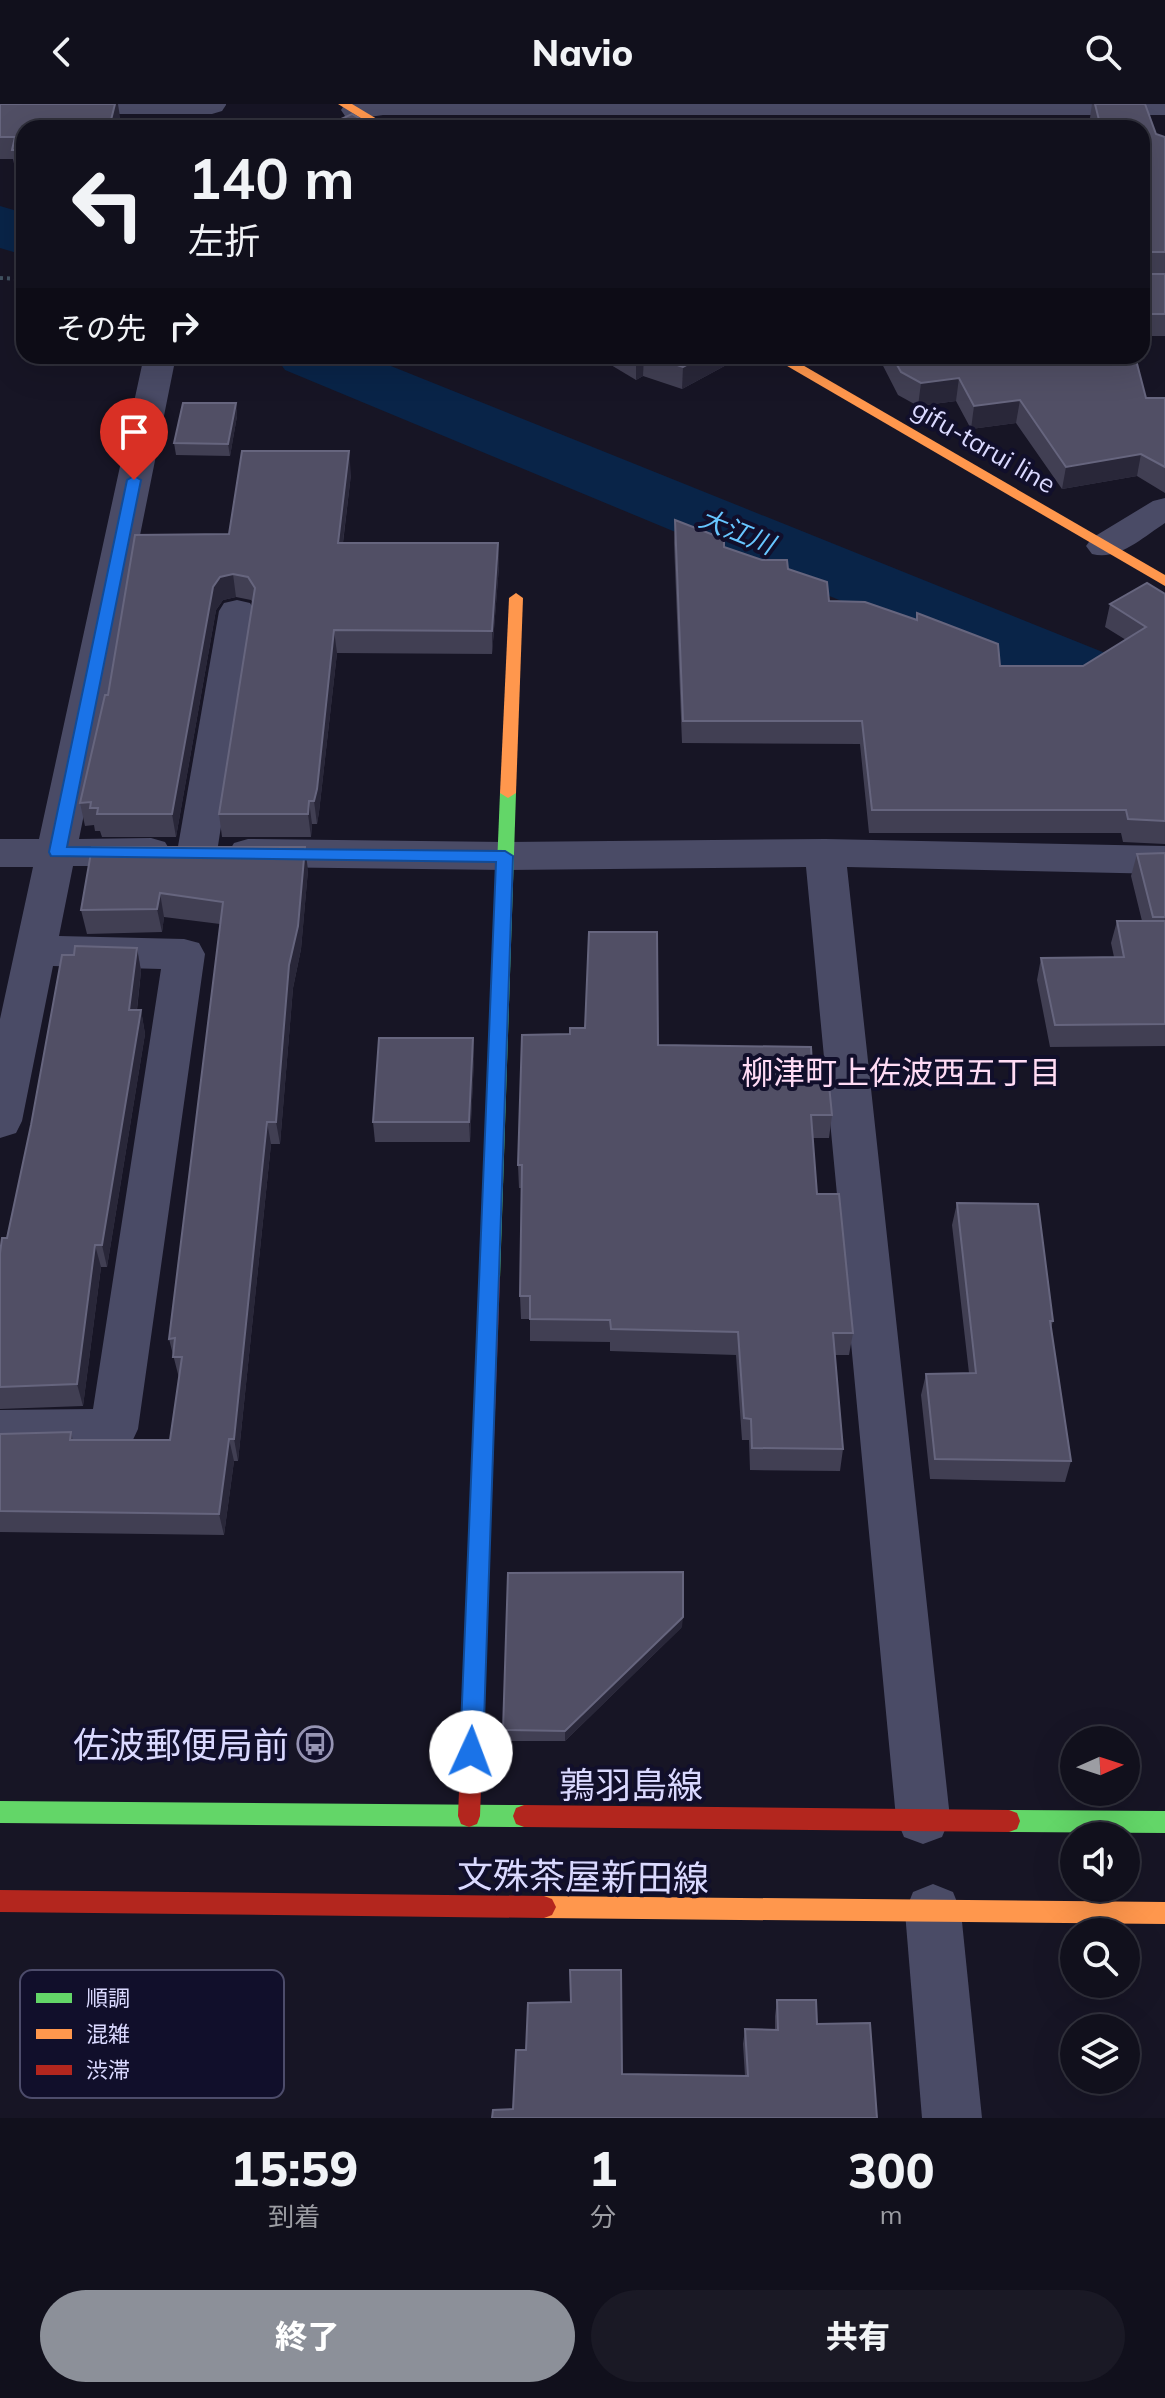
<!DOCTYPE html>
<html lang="ja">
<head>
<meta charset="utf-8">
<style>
  body { margin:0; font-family:Mulish,"Noto Sans JP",sans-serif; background:#1a1925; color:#f1f3f6; height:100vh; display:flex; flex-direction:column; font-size:30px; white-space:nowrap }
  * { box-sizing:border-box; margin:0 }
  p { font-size:26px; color:#9c9da3 }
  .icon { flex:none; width:44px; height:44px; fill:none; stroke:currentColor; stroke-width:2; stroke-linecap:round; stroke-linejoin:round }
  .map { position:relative; height:2014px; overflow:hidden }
  .sheet { display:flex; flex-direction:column; background:#11101c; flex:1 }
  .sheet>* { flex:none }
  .top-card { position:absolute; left:16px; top:16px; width:1134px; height:244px; border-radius:24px; box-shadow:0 8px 32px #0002,0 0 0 2px #30303b; background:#11101c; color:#f1f3f6; overflow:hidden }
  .needle { width:52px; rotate:87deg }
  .fabs { position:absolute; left:1060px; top:1622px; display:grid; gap:16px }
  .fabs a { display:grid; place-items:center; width:80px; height:80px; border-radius:50%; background:#11101c; box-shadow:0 8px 32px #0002,0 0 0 2px #30303b; font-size:40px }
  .pin { position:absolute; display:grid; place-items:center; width:68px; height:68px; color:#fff; margin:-82px -34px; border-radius:50% 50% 50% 0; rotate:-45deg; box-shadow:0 0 8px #0007 }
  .pin .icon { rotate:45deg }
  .me { position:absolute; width:88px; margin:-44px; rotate:2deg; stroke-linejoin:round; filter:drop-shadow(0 0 6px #0008) }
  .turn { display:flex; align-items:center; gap:28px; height:168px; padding:0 40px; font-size:36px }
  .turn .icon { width:104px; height:104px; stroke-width:2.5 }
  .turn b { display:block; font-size:56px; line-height:68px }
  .then { display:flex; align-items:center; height:76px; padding:0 40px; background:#0003; gap:16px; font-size:30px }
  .eta { display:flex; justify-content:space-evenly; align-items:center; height:136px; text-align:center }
  .eta b { font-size:48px; font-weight:800; line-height:56px }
  .action { display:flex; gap:16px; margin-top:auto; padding:16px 40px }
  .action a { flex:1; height:92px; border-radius:48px; background:#8c9099; color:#fff; font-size:32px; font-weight:800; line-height:92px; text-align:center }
  .action a+a { background:#1a1925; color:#f1f3f6 }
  header { display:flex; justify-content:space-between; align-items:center; height:104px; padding:0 40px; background:#11101c; font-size:36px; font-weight:800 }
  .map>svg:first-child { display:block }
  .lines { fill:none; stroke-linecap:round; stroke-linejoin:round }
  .river { fill:#092448; fill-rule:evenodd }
  .path { stroke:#425261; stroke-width:4; stroke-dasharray:3 4; stroke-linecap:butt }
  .street { fill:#4a4b66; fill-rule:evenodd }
  .fast { fill:#63d668; fill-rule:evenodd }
  .slow { fill:#ff974d; fill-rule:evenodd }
  .jam { fill:#b3261e; fill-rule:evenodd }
  .wall { fill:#413f53 }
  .shaded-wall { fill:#292739 }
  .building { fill:#514f65; stroke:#66657e; stroke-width:2 }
  .route { fill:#1a73e8; stroke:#114b97; stroke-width:2 }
  .labels { text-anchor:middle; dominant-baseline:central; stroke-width:8; stroke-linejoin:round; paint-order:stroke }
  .far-street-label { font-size:26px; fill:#dad9ff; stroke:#110f2b }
  .far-water-label { font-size:26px; font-style:italic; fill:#67c6ff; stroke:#110f2b }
  .neighbourhood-label { font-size:32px; fill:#ffdbf5; stroke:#110f2b }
  .near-poi-label { font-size:36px; fill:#dad9ff; stroke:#110f2b; text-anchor:end }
  .near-street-label { font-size:36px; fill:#dad9ff; stroke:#110f2b }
  .key { fill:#110f2b; stroke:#4d4c6b; stroke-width:2 }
  .key-label { font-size:22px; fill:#dad9ff }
</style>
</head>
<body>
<header><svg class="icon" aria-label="back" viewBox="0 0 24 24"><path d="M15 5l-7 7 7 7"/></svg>Navio<svg class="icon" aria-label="search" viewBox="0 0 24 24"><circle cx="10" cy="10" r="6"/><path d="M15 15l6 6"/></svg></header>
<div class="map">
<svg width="1165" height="2014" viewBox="0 0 1165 2014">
  <rect width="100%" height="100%" fill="#171525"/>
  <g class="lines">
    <g class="river">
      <path d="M 0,102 L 24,109 L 24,151 L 0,144 Z"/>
      <path d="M 275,252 L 366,252 L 1165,573 L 1165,627 L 1138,620 L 285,266 Z"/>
    </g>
    <path class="path" d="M 0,174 L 24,175"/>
    <g class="street">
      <path d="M 0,0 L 226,0 L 226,1 L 222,7 L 212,10 L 0,10 Z"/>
      <path d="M 345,0 L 1165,0 L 1165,11 L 383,11 L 355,15 L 345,12 L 341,6 Z"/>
      <path d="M 144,252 L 176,252 L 79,735 L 151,734 L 165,738 L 171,748 L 165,758 L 151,762 L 73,762 L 59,832 L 184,835 L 199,839 L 205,850 L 138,1325 L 131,1340 L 114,1346 L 0,1348 L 0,1306 L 93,1305 L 161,865 L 53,862 L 22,1017 L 16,1029 L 0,1034 L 0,915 L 33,763 L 0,763 L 0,735 L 39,735 Z"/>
      <path d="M 1165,394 L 1165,419 C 1143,433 1119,457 1092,450 L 1086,442 L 1092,434 L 1153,397 Z"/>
      <path d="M 237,496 L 250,499 L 255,507 L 217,748 L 211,758 L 197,762 L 183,758 L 177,748 L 219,507 L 224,499 Z"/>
      <path d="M 248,735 L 505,738 L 825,735 L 1165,742 L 1165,770 L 847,763 L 950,1714 L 942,1733 L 923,1740 L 904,1733 L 896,1714 L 806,763 L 505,766 L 248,763 L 234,759 L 228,749 L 234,739 Z"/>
      <path d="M 933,1780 L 953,1788 L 961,1808 L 982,2014 L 922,2014 L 905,1808 L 913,1788 Z"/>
    </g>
    <g class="fast">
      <path d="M 508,684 L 516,689 L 500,1174 L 497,1179 L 490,1182 L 483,1179 L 480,1174 L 500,689 Z"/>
      <path d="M 0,1697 L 524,1701 L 532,1704 L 535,1712 L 532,1720 L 524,1723 L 0,1719 Z"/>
      <path d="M 1009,1706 L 1165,1707 L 1165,1729 L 1009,1728 L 1001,1725 L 998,1717 L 1001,1709 Z"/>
    </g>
    <g class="slow">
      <path d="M 338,0 L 352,0 L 392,24 L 377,24 Z"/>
      <path d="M 770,252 L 787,252 L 1165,471 L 1165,482 Z"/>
      <path d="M 516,489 L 523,494 L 516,689 L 508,694 L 500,689 L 509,494 Z"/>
      <path d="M 544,1792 L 1165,1798 L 1165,1820 L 544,1814 L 536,1811 L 532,1803 L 536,1795 Z"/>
    </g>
    <g class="jam">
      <path d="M 490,1166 L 497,1169 L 500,1174 L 480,1712 L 477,1720 L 469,1723 L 461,1720 L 458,1712 L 480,1174 L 483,1169 Z"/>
      <path d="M 524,1701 L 1009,1706 L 1017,1709 L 1020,1717 L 1017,1725 L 1009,1728 L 524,1723 L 516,1720 L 513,1712 L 516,1704 Z"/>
      <path d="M 0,1786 L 544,1792 L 552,1795 L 556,1803 L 552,1811 L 544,1814 L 0,1808 Z"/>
    </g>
  </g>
  <g class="wall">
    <path d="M 0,0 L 120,13 L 118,24 L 24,24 L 24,76 L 22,76 L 20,69 L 16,69 L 13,55 L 0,55 Z"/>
    <path d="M 1092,0 L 1145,0 L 1156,30 L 1165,33 L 1165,232 L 1142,232 L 1142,24 L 1092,24 L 1090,14 Z"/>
    <path d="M 51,252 L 130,252 L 127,261 L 52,260 Z"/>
    <path d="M 596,252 L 743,252 L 682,285 L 643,272 L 636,276 Z"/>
    <path d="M 878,252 L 1135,252 L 1146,294 L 1165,294 L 1165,389 L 1137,372 L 1062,385 L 1016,319 L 971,325 L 956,297 L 918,302 L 898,291 Z"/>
    <path d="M 236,299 L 237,312 L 230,352 L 176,351 L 174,339 Z"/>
    <path d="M 351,370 L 343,439 L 498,439 L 499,462 L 492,550 L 337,549 L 319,708 L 317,720 L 312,720 L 311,733 L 222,733 L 219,710 L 253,499 L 251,496 L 236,493 L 223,496 L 216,506 L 176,733 L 102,733 L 100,727 L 95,727 L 94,721 L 85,722 L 80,699 L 108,591 L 229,430 Z"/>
    <path d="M 675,416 L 724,443 L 788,465 L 829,497 L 1000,562 L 1083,562 L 1126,536 L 1105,523 L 1110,500 L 1165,490 L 1165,740 L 1123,738 L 1121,729 L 869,729 L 860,640 L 682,639 L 674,439 Z"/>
    <path d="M 92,743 L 308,766 L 301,845 L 293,884 L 280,1040 L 271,1040 L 238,1357 L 234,1357 L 224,1431 L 0,1428 L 0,1330 L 71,1328 L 73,1336 L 170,1336 L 179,1274 L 169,1235 L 220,820 L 164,813 L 162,828 L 87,830 L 81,806 Z"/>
    <path d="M 1165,749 L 1165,942 L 1050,943 L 1037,876 L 1041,854 L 1114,853 L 1111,839 L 1117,817 L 1142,817 L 1131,772 L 1137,750 Z"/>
    <path d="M 137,844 L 141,867 L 137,906 L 141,906 L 145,930 L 107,1163 L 101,1163 L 83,1302 L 0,1305 L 0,1149 L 7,1134 L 74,851 Z"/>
    <path d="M 473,934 L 474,955 L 470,1038 L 375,1038 L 373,1018 Z"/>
    <path d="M 658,941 L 812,961 L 832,1011 L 829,1034 L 813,1034 L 817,1090 L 853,1229 L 849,1251 L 835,1251 L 843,1345 L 840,1367 L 750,1366 L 749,1336 L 742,1336 L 736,1251 L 610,1247 L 610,1238 L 530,1237 L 530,1215 L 521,1215 L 520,1192 L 522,1084 L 519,1084 L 518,1061 Z"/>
    <path d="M 957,1099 L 1053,1217 L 1051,1224 L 1071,1357 L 1065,1378 L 930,1375 L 921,1291 L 926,1270 L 969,1269 L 952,1121 Z"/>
    <path d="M 682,1523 L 565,1637 L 504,1637 L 503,1626 Z"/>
    <path d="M 777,1896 L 817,1920 L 877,2014 L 622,1970 L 745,1972 L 743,1940 L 745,1925 L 775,1926 L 775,1912 Z"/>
  </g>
  <g class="shaded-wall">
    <path d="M 115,0 L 118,0 L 120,13 L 118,24 L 109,24 Z"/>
    <path d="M 640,252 L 644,252 L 643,272 L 636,276 L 636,254 Z"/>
    <path d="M 703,252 L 743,252 L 682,285 L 683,263 Z"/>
    <path d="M 959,274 L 956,297 L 918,302 L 921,279 Z"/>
    <path d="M 1020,296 L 1016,319 L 971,325 L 974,302 Z"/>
    <path d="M 236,299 L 237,312 L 230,352 L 228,340 Z"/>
    <path d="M 349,347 L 351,370 L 340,462 L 338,439 Z"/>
    <path d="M 1141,350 L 1137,372 L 1062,385 L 1066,363 Z"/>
    <path d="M 498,439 L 499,462 L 492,550 L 492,527 Z"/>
    <path d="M 233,470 L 236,493 L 223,496 L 216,506 L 176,733 L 172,710 L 213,483 L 220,473 Z"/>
    <path d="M 334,526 L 337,549 L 319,708 L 317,720 L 314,697 Z"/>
    <path d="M 309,697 L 312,720 L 311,733 L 308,710 Z"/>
    <path d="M 305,743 L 308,766 L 301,845 L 293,884 L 280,1040 L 276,1018 L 289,861 Z"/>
    <path d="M 160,789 L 164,813 L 162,828 L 157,805 Z"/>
    <path d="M 137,844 L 141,867 L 134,930 L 129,906 Z"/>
    <path d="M 141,906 L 145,930 L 107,1163 L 102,1141 Z"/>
    <path d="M 473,934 L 474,955 L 470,1038 L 469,1018 Z"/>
    <path d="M 267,1018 L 271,1040 L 238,1357 L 234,1335 Z"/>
    <path d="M 95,1141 L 101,1163 L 83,1302 L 77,1280 Z"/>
    <path d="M 229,1335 L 234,1357 L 224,1431 L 219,1410 Z"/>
    <path d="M 683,1513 L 682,1523 L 565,1637 L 565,1627 Z"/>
  </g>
  <g class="building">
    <path d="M 0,0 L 115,0 L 109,24 L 24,24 L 24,54 L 17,54 L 19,46 L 12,46 L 15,33 L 0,33 Z"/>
    <path d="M 1095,0 L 1145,0 L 1156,30 L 1165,33 L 1165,148 L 1144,148 L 1144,170 L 1165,170 L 1165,210 L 1142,210 L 1142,24 L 1101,24 Z"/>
    <path d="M 352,10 L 376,24 L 321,24 Z"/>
    <path d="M 650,252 L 703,252 L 683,263 Z"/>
    <path d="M 892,252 L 1135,252 L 1146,294 L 1165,294 L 1165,363 L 1141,350 L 1066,363 L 1020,296 L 974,302 L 959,274 L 921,279 L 901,268 Z"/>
    <path d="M 183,299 L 236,299 L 228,340 L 174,339 Z"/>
    <path d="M 242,347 L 349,347 L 338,439 L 498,439 L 492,527 L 334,526 L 317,685 L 314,697 L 309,697 L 308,710 L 219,710 L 255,484 L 248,473 L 233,470 L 220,473 L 213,483 L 172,710 L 97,710 L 98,704 L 90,704 L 91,698 L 80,699 L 105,591 L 108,591 L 135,431 L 229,430 Z"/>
    <path d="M 675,416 L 724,435 L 724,443 L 762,456 L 787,456 L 788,465 L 827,478 L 829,497 L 865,498 L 917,516 L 917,509 L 998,540 L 1000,562 L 1083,562 L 1146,523 L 1110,500 L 1147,479 L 1165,490 L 1165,717 L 1128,715 L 1126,706 L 872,706 L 862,617 L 683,617 Z"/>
    <path d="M 92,743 L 305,743 L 298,822 L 289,861 L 276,1018 L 267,1018 L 234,1335 L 229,1335 L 219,1410 L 0,1407 L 0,1330 L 71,1328 L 70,1336 L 170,1336 L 182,1253 L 173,1253 L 175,1234 L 169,1235 L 223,798 L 160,789 L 157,805 L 81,806 Z"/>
    <path d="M 1165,749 L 1165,813 L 1153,813 L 1137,750 Z"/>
    <path d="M 1117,817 L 1165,817 L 1165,920 L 1055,921 L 1041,854 L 1124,853 Z"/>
    <path d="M 589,828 L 657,828 L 658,941 L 811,943 L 812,961 L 827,961 L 832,1011 L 811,1011 L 817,1090 L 839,1090 L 853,1229 L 833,1229 L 843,1345 L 752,1344 L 751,1315 L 744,1314 L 738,1228 L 611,1225 L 610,1216 L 530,1215 L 530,1192 L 520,1192 L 522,1061 L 518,1061 L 522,931 L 570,930 L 570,924 L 585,924 Z"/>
    <path d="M 75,842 L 137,844 L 129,906 L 141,906 L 102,1141 L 95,1141 L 77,1280 L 0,1283 L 0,1149 L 2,1134 L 7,1134 L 31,1021 L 62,851 L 74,851 Z"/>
    <path d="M 379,934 L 473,934 L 469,1018 L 373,1018 Z"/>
    <path d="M 957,1099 L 1038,1100 L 1053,1217 L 1050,1217 L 1071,1357 L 935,1355 L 926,1270 L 976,1269 Z"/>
    <path d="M 683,1468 L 683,1513 L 565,1627 L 503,1626 L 508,1469 Z"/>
    <path d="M 570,1866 L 621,1866 L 622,1970 L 748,1972 L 745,1925 L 778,1926 L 777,1896 L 816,1896 L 817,1920 L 870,1919 L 877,2014 L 492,2014 L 493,2006 L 513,2005 L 516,1946 L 526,1946 L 528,1899 L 571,1898 Z"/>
  </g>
  <path class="route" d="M 134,372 L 141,376 L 67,743 L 505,747 L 513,752 L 483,1648 L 479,1655 L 471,1658 L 464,1655 L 460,1648 L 496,758 L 51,752 L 49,748 L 127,376 Z"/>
  <defs>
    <symbol id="bus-ring" viewBox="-11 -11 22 22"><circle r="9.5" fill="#110f2b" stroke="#9694b3" stroke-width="1.5"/><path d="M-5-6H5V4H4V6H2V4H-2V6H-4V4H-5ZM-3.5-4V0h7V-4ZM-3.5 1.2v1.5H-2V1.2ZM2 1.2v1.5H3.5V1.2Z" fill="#9694b3"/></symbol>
  </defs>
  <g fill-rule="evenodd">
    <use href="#bus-ring" x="295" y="1620" width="40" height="40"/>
  </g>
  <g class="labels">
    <g class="far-street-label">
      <text transform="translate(984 342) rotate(30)">gifu-tarui line</text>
    </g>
    <g class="far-water-label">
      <text transform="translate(737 427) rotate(22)">大江川</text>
    </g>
    <g class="neighbourhood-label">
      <text x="901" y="968">柳津町上佐波西五丁目</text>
    </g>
    <g class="near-poi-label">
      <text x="289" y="1640">佐波郵便局前</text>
    </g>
    <g class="near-street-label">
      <text x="631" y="1680">鶉羽島線</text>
      <text transform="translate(583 1772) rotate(1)">文殊茶屋新田線</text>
    </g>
  </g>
  <rect x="20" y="1866" width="264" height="128" rx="12" class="key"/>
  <rect x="36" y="1889" width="36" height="10" fill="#63d668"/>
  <rect x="36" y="1925" width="36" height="10" fill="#ff974d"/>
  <rect x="36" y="1961" width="36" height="10" fill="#b3261e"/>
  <g class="key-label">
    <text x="86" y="1902">順調</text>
    <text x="86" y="1938">混雑</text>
    <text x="86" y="1974">渋滞</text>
  </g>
</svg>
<div class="fabs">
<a><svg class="needle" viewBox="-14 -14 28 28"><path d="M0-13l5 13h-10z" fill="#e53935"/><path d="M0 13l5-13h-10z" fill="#9c9da3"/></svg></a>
<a><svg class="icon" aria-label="sound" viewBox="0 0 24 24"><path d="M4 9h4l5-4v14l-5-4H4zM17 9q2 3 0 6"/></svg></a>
<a><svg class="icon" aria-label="search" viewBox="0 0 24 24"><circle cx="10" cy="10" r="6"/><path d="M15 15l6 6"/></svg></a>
<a><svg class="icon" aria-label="layers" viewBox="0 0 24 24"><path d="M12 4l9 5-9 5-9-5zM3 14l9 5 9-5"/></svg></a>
</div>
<div class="pin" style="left:134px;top:376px;background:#d93025"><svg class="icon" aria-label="arrive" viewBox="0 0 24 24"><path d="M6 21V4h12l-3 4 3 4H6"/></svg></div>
<svg class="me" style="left:471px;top:1648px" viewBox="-20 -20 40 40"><circle r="19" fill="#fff"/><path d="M0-13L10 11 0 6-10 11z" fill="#1a73e8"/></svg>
<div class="top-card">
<div class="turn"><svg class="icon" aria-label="left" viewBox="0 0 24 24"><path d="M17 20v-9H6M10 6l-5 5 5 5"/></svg><div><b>140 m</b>左折</div></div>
<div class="then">その先<svg class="icon" aria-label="right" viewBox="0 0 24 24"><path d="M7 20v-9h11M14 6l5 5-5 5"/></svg></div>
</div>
</div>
<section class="sheet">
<div class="eta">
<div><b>15:59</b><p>到着</p></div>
<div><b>1</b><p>分</p></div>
<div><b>300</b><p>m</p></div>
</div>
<div class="action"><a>終了</a><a>共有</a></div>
</section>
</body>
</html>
